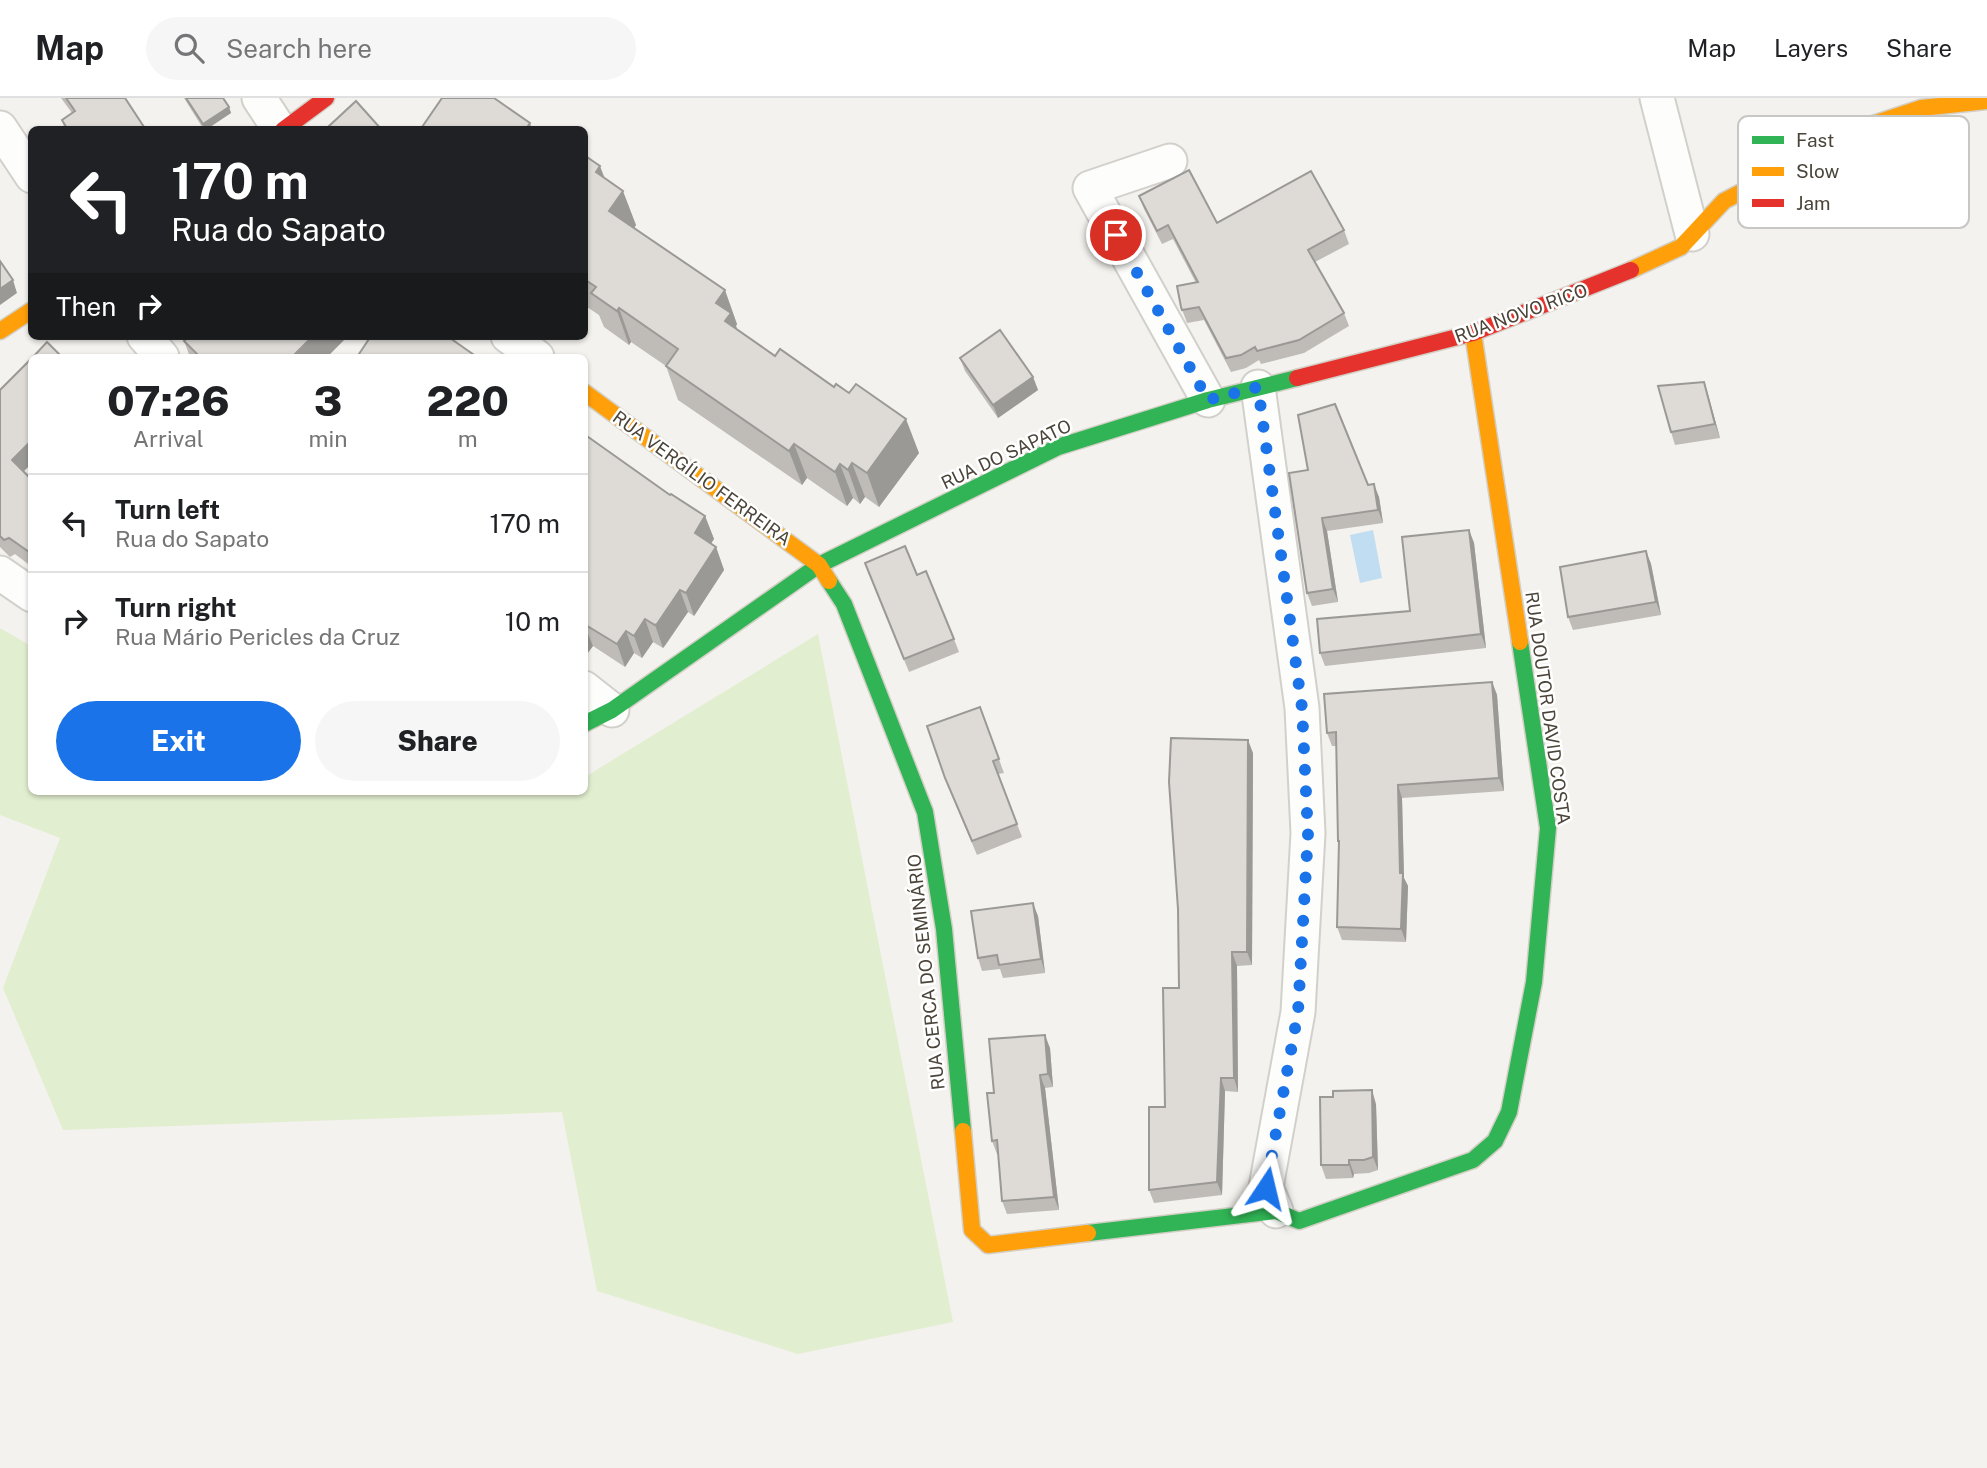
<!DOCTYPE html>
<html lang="en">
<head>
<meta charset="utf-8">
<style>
  body { margin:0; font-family:"Public Sans",sans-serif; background:#f6f6f6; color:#202124; height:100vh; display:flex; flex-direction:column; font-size:26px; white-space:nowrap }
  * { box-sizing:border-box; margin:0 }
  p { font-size:23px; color:#757577 }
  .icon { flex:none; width:38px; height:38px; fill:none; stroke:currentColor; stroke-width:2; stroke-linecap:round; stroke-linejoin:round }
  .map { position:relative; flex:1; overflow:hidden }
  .panel { position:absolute; left:28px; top:256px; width:560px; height:441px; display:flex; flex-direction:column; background:#fff; border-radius:10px; box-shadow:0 2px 5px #0004 }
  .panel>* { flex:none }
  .banner { position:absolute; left:28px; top:28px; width:560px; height:214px; border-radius:10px; box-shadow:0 2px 5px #0004; background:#202124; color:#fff; overflow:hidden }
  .pin { position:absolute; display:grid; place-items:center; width:60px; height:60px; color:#fff; margin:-30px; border:4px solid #fff; border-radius:50%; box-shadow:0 2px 7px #0007 }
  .me { position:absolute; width:77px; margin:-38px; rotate:10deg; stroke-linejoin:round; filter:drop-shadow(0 0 5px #0008) }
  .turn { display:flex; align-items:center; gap:24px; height:147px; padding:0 28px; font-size:32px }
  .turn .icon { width:91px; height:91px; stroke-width:2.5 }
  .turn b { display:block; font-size:49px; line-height:60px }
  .then { display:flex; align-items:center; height:66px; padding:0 28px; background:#0003; gap:14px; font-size:26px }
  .eta { display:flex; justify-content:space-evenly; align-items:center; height:119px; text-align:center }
  .eta b { font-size:42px; font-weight:800; line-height:49px }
  .action { display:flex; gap:14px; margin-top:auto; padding:14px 28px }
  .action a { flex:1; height:80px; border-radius:42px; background:#1a73e8; color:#fff; font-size:28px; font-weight:800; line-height:80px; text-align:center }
  .action a+a { background:#f6f6f6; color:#202124 }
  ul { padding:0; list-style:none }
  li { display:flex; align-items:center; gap:21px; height:98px; padding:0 28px; border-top:2px solid #e0e0e0 }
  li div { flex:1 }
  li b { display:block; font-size:26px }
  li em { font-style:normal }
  header { display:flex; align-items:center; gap:42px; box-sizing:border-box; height:98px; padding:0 35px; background:#fff; border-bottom:2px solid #e0e0e0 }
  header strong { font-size:33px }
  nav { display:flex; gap:38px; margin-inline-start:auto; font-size:24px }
  .search { width:490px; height:63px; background:#f6f6f6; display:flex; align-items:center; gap:18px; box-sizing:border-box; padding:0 24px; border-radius:38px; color:#757577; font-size:26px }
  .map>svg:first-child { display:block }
  .green { fill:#e1eecf }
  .water { fill:#c0ddf1 }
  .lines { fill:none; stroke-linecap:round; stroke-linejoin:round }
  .street-casing { stroke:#d2d0cb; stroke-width:37 }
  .fast-casing { stroke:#d3cfc5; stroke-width:19 }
  .slow-casing { stroke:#d3cfc5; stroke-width:19 }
  .jam-casing { stroke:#d3cfc5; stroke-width:19 }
  .street { stroke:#fdfdfc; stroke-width:33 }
  .fast { stroke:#30b455; stroke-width:16 }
  .slow { stroke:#ff9f0a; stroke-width:16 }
  .jam { stroke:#e5322d; stroke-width:16 }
  .wall { fill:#bfbcb8 }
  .shaded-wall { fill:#9b9996 }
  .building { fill:#dedbd6; stroke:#9b9996; stroke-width:2 }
  .route { stroke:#1a73e8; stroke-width:12; stroke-dasharray:0 21.6 }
  .labels { text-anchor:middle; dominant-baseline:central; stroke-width:5; stroke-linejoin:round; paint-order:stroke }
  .street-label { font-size:18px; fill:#4b4439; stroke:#fff }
  .key { fill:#fff; stroke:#c9c7c4; stroke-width:2 }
  .key-label { font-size:19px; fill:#4b4439 }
</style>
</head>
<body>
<header>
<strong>Map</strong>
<div class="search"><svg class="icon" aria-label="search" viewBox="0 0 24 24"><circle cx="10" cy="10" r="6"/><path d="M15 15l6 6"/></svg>Search here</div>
<nav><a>Map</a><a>Layers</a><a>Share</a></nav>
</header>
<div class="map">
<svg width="1987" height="1370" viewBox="0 0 1987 1370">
  <rect width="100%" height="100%" fill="#f4f2ee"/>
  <path class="green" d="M 0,530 L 31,548 L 32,693 L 584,693 L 585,679 L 818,536 L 953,1224 L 798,1256 L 597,1193 L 562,1014 L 63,1032 L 3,890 L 60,740 L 0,717 Z"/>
  <path class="water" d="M 1373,432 L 1382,480 L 1360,485 L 1350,437 Z"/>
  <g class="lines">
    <defs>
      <g id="street">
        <path d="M 259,0 L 280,32"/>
        <path d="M 1657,0 L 1692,136"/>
        <path d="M 0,30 L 32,78"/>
        <path d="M 1170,63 L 1090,90 L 1208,302"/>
        <path d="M 144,238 L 162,259"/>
        <path d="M 508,238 L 537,259"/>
        <path d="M 1258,289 L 1302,610 L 1308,735 L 1298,914 L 1266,1089 L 1276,1113"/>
        <path d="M 0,475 L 32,497"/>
        <path d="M 584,590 L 612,612"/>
      </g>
      <g id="fast">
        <path d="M 829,483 L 844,506 L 925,714 L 944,831 L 963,1033"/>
        <path d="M 584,626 L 612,612 L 819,467 L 1058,349 L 1208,302 L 1297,280"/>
        <path d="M 1088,1135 L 1276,1113 L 1299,1123 L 1473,1062 L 1495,1043 L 1509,1014 L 1534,884 L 1548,730 L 1520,544"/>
      </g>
      <g id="slow">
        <path d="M 1631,172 L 1681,149 L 1724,103 L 1870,27 L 1921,10 L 1987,3"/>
        <path d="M 0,233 L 32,212"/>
        <path d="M 1473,235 L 1520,544"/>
        <path d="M 584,294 L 819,467 L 829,483"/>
        <path d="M 963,1033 L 972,1132 L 988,1147 L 1088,1135"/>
      </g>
      <g id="jam">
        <path d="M 283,32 L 326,0"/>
        <path d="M 1297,280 L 1473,235 L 1631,172"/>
      </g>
    </defs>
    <use href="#street" class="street-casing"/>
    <use href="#fast" class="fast-casing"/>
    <use href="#slow" class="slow-casing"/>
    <use href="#jam" class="jam-casing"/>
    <use href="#street" class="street"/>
    <use href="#fast" class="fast"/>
    <use href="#slow" class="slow"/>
    <use href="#jam" class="jam"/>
  </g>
  <g class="wall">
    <path d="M 61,0 L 125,0 L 146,32 L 65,32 L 62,22 L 72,15 Z"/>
    <path d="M 184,0 L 223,0 L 229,9 L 231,15 L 206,32 L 204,32 Z"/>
    <path d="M 584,57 L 604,80 L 636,127 L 634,130 L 737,226 L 736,228 L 737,231 L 919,355 L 879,409 L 865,399 L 860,406 L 853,400 L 847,408 L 807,380 L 802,387 L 678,302 L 666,268 L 631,244 L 629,247 L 604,229 L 599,217 L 584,207 Z"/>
    <path d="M 1139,98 L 1217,125 L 1344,132 L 1349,146 L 1315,164 L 1344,215 L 1349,228 L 1304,255 L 1261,266 L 1259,262 L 1246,270 L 1231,274 L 1204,222 L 1187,225 L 1186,222 L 1181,209 L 1196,185 L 1173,141 L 1162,146 L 1144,111 Z"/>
    <path d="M 348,238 L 327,259 L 190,259 L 184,243 Z"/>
    <path d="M 32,260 L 32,365 L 23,374 L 32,382 L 32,469 L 15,456 L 10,459 L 0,449 L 0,292 Z"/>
    <path d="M 960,260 L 1033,279 L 1038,292 L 998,320 L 965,273 Z"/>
    <path d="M 1708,297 L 1720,340 L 1675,347 L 1671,334 Z"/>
    <path d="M 584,336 L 670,397 L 705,418 L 714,441 L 711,445 L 716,449 L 724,472 L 694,518 L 688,514 L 665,548 L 663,550 L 653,544 L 642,560 L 634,555 L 625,569 L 593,548 L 584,558 Z"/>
    <path d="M 1289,375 L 1368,387 L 1379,399 L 1383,425 L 1327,433 L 1338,504 L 1312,508 L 1307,495 Z"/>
    <path d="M 1469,432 L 1474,445 L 1486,550 L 1325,568 L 1320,555 L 1410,513 Z"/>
    <path d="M 1646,453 L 1651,466 L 1661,517 L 1573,532 L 1568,519 Z"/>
    <path d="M 865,465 L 917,477 L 954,541 L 959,554 L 909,574 Z"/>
    <path d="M 1492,584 L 1497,597 L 1504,693 L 1402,700 L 1404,780 L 1408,788 L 1406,844 L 1342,842 L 1337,829 L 1339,748 L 1338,743 L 1336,648 L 1332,648 L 1327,635 Z"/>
    <path d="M 980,609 L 1004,675 L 998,676 L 1022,739 L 977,757 L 950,693 L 927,628 Z"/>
    <path d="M 1253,655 L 1252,867 L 1237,868 L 1238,994 L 1225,993 L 1222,1097 L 1154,1105 L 1149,1092 L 1165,1009 L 1179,890 Z"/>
    <path d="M 1038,818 L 1045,875 L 1003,880 L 1000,871 L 982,873 L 978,860 Z"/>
    <path d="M 1050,950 L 1053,989 L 1045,990 L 1059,1112 L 1007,1116 L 1002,1103 L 998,1056 L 997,1056 L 992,1043 L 994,995 Z"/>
    <path d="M 1376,1006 L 1378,1072 L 1369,1075 L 1354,1076 L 1353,1080 L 1326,1081 L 1321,1067 Z"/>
  </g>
  <g class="shaded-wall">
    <path d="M 229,9 L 231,15 L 205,32 L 203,26 Z"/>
    <path d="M 530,25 L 532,32 L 526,32 L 526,31 Z"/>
    <path d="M 600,68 L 613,102 L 596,74 Z"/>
    <path d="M 623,93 L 636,127 L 622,148 L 609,113 Z"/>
    <path d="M 13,182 L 17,195 L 0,207 L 0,191 Z"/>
    <path d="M 725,192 L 737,226 L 736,228 L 743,249 L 737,257 L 716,205 Z"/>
    <path d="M 619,210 L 631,244 L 629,247 L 617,213 Z"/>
    <path d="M 313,238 L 348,238 L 327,259 L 292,259 Z"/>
    <path d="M 1033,279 L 1038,292 L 998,320 L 993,307 Z"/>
    <path d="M 1704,284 L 1708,297 L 1720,340 L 1715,326 Z"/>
    <path d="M 906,321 L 919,355 L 879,409 L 867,375 Z"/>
    <path d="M 32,342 L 32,365 L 18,379 L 12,362 Z"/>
    <path d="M 794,346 L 807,380 L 802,387 L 789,353 Z"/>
    <path d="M 852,365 L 865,399 L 860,406 L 848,372 Z"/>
    <path d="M 840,366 L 853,400 L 847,408 L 835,374 Z"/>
    <path d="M 1374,386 L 1379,399 L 1383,425 L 1378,412 Z"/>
    <path d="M 705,418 L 714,441 L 703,458 L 695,435 Z"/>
    <path d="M 1322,420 L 1327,433 L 1338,504 L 1333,491 Z"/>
    <path d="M 1469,432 L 1474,445 L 1486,550 L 1481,536 Z"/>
    <path d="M 716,449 L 724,472 L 694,518 L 686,495 Z"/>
    <path d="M 1646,453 L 1651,466 L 1661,517 L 1656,504 Z"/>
    <path d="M 680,492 L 688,514 L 663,550 L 655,527 Z"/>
    <path d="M 645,521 L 653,544 L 642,560 L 634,538 Z"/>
    <path d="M 584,526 L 593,548 L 585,559 L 584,557 Z"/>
    <path d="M 626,533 L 634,555 L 625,569 L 617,546 Z"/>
    <path d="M 1492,584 L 1497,597 L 1504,693 L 1499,680 Z"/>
    <path d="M 1248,642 L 1253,655 L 1252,867 L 1247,854 Z"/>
    <path d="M 1398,687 L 1402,700 L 1404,780 L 1408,788 L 1406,844 L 1401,831 Z"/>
    <path d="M 1033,805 L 1038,818 L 1045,875 L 1041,861 Z"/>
    <path d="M 1232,854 L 1237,868 L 1238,994 L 1234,980 Z"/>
    <path d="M 1045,937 L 1050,950 L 1053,989 L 1048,976 Z"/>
    <path d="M 1040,977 L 1045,990 L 1059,1112 L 1054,1099 Z"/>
    <path d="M 1221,980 L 1225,993 L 1222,1097 L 1217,1084 Z"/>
    <path d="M 1372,992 L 1376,1006 L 1378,1072 L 1373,1059 Z"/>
    <path d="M 1349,1062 L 1354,1076 L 1353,1080 L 1349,1067 Z"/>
  </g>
  <g class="building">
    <path d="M 66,0 L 125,0 L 146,32 L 68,32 L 62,22 L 75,13 Z"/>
    <path d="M 186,0 L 223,0 L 229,9 L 203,26 Z"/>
    <path d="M 442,0 L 494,0 L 530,25 L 526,31 L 527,32 L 420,32 Z"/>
    <path d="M 356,3 L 382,32 L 330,32 L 328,29 Z"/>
    <path d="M 584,57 L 600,68 L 596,74 L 623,93 L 609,113 L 725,192 L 716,205 L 731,215 L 725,223 L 775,258 L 780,251 L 834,289 L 836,286 L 849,295 L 856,286 L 906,321 L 867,375 L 852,365 L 848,372 L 840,366 L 835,374 L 794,346 L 789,353 L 666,268 L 678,251 L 619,210 L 617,213 L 591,195 L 596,189 L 584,181 Z"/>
    <path d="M 1189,72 L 1217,125 L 1311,73 L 1344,132 L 1308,152 L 1344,215 L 1299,242 L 1257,253 L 1255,249 L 1241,257 L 1226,260 L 1199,209 L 1182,212 L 1181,209 L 1177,188 L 1198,184 L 1168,127 L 1157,133 L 1139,98 Z"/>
    <path d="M 0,163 L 13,182 L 0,191 Z"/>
    <path d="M 1000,232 L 1033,279 L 993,307 L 960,260 Z"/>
    <path d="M 190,238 L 313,238 L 292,259 L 200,259 L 184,243 Z"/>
    <path d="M 371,238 L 447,238 L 477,259 L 357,259 Z"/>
    <path d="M 47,244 L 62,259 L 33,259 Z"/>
    <path d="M 32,260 L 32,342 L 12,362 L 32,382 L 32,456 L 9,440 L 4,442 L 0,438 L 0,292 Z"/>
    <path d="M 1704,284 L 1715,326 L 1671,334 L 1658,288 Z"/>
    <path d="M 1335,306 L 1368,387 L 1374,386 L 1378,412 L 1322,420 L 1333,491 L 1307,495 L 1289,375 L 1308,372 L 1298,317 Z"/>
    <path d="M 584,336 L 670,397 L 671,396 L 705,418 L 695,435 L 716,449 L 686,495 L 680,492 L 657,526 L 655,527 L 645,521 L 634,538 L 626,533 L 617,546 L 584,526 Z"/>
    <path d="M 1469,432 L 1481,536 L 1320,555 L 1317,521 L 1410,513 L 1402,439 Z"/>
    <path d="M 905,448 L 917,477 L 926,473 L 954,541 L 904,561 L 865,465 Z"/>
    <path d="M 1646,453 L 1656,504 L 1568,519 L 1560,469 Z"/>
    <path d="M 1492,584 L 1499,680 L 1398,687 L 1400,775 L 1403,775 L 1401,831 L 1337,829 L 1339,743 L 1338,743 L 1336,634 L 1327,635 L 1324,596 Z"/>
    <path d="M 980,609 L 999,661 L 993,663 L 1017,726 L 972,743 L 945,680 L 927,628 Z"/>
    <path d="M 1171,640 L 1248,642 L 1247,854 L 1232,854 L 1234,980 L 1221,980 L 1217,1084 L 1149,1092 L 1149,1009 L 1165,1009 L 1163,890 L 1179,890 L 1178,811 L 1169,684 Z"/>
    <path d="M 1033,805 L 1041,861 L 999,867 L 997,857 L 978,860 L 971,813 Z"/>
    <path d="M 1045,937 L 1048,976 L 1040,977 L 1054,1099 L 1002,1103 L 997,1042 L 992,1043 L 987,995 L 994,995 L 989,941 Z"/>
    <path d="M 1372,992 L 1373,1059 L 1364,1062 L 1349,1062 L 1349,1067 L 1321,1067 L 1320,999 L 1333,999 L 1333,993 Z"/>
  </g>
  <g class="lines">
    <path class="route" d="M 1116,137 L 1208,302 L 1258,289 L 1302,610 L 1308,736 L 1298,914 L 1266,1090"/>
  </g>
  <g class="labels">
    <g class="street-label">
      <text transform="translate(1521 215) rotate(-20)">RUA NOVO RICO</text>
      <text transform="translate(1006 356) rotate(-25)">RUA DO SAPATO</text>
      <text transform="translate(702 380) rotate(36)">RUA VERGÍLIO FERREIRA</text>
      <text transform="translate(1548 610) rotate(82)">RUA DOUTOR DAVID COSTA</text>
      <text transform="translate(926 874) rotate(-96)">RUA CERCA DO SEMINÁRIO</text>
    </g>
  </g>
  <rect x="1738" y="18" width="231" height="112" rx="10" class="key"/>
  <rect x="1752" y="38" width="32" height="8" fill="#30b455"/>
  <rect x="1752" y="69" width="32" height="9" fill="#ff9f0a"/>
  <rect x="1752" y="101" width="32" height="8" fill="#e5322d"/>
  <g class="key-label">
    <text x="1796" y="49">Fast</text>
    <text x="1796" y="80">Slow</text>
    <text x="1796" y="112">Jam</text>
  </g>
</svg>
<div class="pin" style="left:1116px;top:137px;background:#d93025"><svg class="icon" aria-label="arrive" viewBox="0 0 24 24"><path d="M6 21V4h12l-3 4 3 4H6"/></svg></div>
<svg class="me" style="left:1266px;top:1090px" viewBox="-20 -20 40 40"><path d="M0-17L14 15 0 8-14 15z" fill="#1a73e8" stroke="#fff" stroke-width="4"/></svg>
<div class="banner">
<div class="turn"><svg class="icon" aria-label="left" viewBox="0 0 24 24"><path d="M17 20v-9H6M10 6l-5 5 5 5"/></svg><div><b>170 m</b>Rua do Sapato</div></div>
<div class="then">Then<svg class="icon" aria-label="right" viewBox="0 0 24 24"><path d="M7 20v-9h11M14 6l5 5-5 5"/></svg></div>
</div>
<section class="panel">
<div class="eta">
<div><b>07:26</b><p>Arrival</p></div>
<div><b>3</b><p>min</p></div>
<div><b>220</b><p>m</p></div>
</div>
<ul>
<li><svg class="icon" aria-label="left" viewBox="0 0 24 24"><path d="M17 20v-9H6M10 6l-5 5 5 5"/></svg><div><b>Turn left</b><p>Rua do Sapato</p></div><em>170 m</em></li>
<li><svg class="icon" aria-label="right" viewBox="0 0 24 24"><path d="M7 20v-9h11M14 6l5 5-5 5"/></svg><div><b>Turn right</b><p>Rua Mário Pericles da Cruz</p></div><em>10 m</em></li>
</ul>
<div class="action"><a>Exit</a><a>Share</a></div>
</section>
</div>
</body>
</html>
